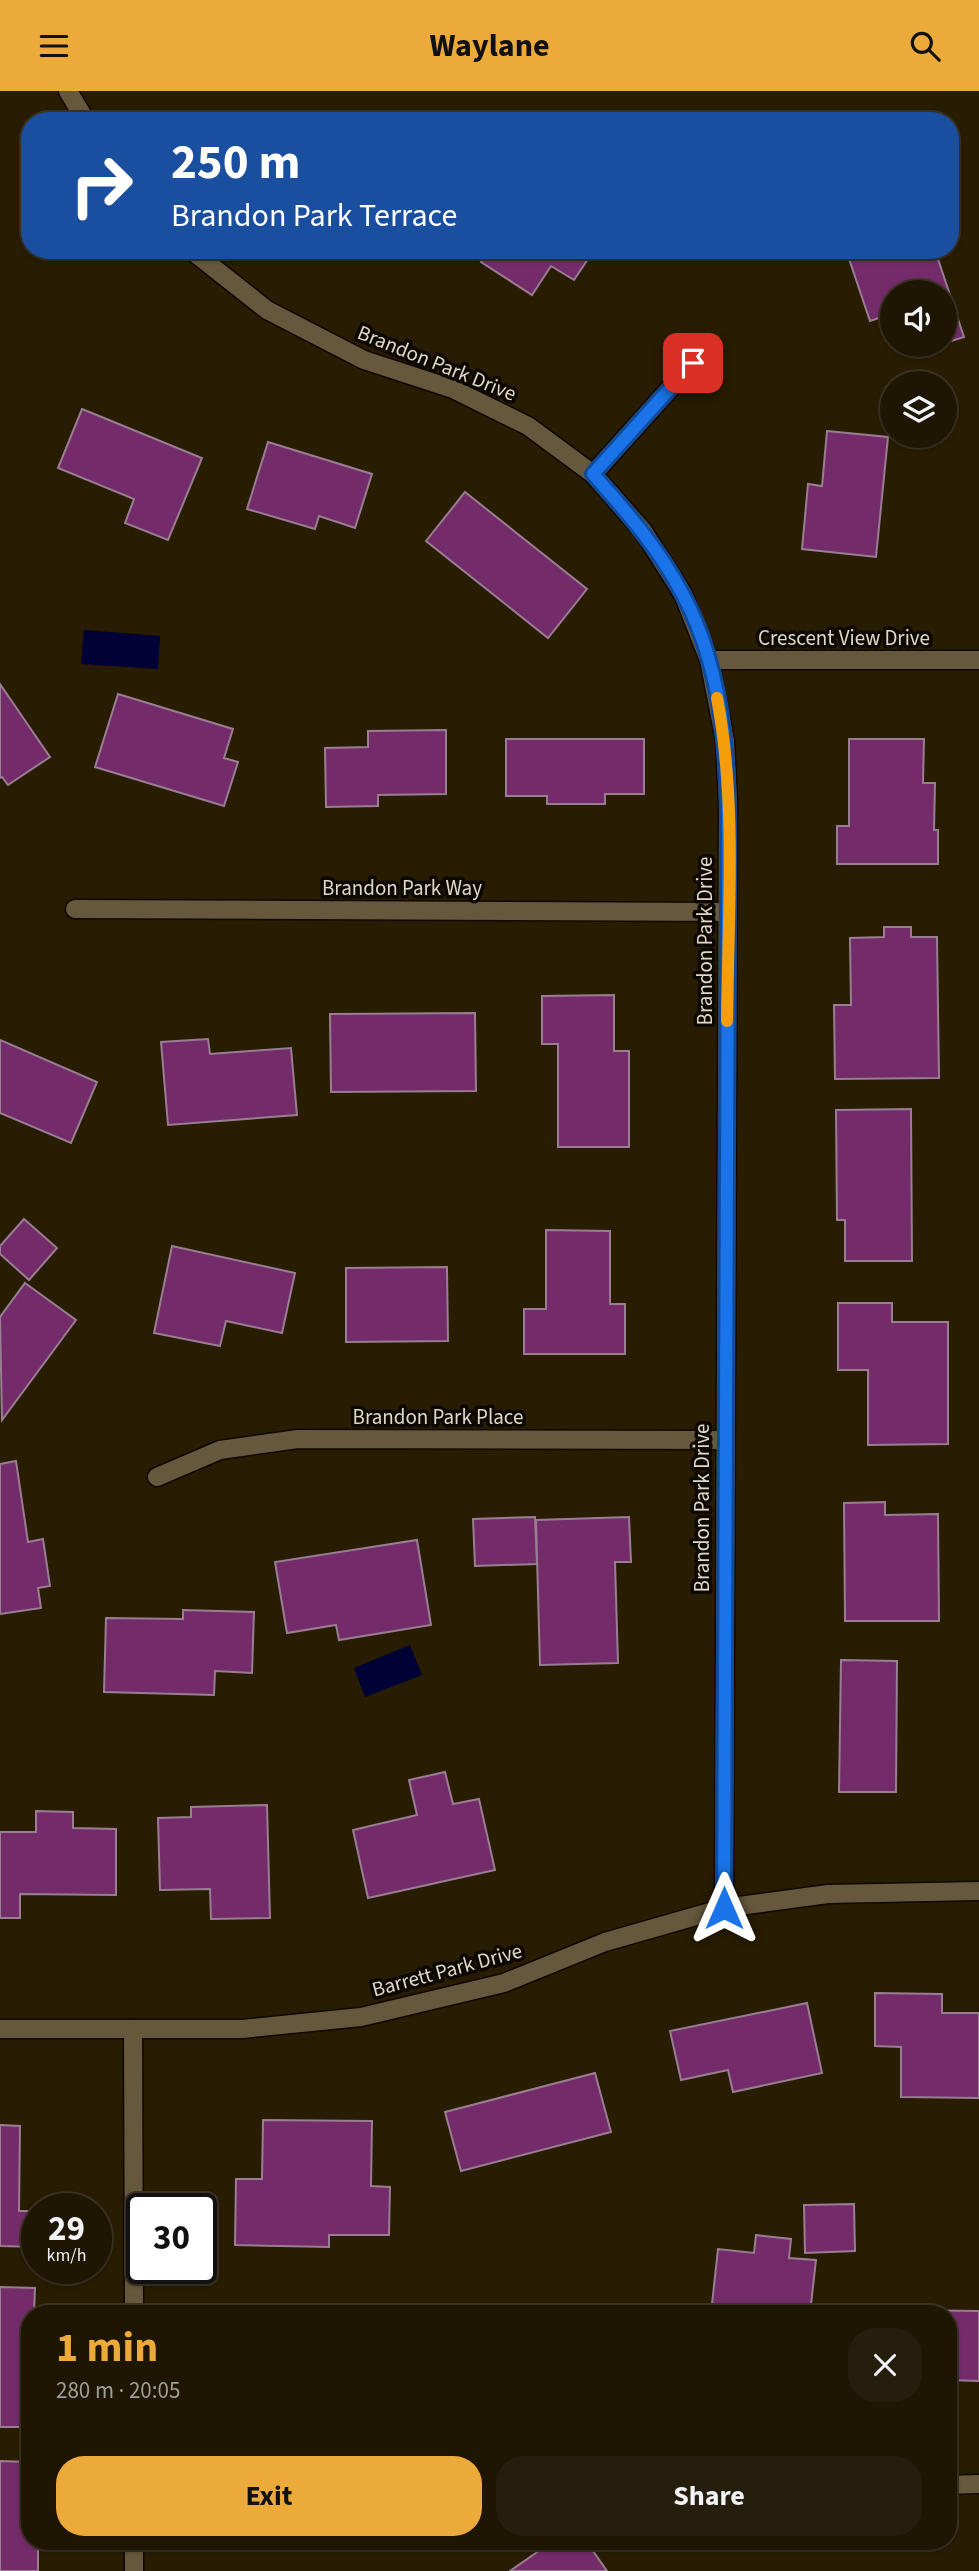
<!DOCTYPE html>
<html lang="en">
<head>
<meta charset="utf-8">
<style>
  body { margin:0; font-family:"Source Sans 3",sans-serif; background:#261e0c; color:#f1f3f6; height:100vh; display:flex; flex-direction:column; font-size:26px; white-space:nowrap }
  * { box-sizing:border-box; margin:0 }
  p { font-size:23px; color:#a19f99 }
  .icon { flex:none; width:38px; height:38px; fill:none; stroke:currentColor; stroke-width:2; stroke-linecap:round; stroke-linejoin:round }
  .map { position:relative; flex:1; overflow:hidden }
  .sheet { position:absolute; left:21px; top:2214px; width:936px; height:245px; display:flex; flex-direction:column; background:#1e1502; border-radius:28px; box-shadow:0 2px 5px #0004,0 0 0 2px #3c3424 }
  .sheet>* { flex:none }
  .banner { position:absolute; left:21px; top:21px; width:938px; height:147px; border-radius:28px; box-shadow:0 2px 5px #0004,0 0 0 2px #3c3424; background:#1a4fa0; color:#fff; overflow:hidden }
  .controls { position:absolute; left:880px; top:189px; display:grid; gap:14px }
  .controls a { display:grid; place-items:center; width:77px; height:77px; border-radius:50%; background:#1e1502; box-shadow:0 2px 5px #0004,0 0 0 2px #3c3424; font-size:35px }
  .speed { position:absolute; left:21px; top:2102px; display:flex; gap:14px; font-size:35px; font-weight:700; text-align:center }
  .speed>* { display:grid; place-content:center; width:91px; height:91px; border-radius:50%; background:#1e1502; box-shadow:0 2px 5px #0004,0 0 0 2px #3c3424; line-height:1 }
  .speed small { font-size:18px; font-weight:400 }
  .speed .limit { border:4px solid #111; border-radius:10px; background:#fff; color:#111 }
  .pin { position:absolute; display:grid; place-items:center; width:60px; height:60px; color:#fff; margin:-30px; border-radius:14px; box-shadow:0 4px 10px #0006 }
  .me { position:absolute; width:77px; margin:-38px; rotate:0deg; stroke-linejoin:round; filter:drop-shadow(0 0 5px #0008) }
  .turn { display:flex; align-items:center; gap:24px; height:147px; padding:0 35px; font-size:32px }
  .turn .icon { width:91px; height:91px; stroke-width:2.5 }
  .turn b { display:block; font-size:49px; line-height:60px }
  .round { display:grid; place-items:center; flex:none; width:74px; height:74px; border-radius:28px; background:#261e0c }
  .headline { display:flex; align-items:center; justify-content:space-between; height:119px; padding:0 35px }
  h1 { font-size:42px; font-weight:700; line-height:52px; color:#ebaa39 }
  .button { display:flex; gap:14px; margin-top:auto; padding:14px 35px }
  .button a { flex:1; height:80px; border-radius:28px; background:#ebaa39; color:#111; font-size:28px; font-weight:700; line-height:80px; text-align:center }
  .button a+a { background:#261e0c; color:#f1f3f6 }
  header { display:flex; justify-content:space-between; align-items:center; height:91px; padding:0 35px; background:#ebaa39; color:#111; font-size:32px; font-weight:700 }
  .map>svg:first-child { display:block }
  .water { fill:#000135 }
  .building { fill:#742b6a; stroke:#997e93; stroke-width:2 }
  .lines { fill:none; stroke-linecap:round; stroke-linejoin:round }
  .minor-casing { stroke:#110600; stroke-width:21 }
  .minor { stroke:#66583c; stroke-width:18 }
  .route-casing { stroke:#114b97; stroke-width:18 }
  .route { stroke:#1a73e8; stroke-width:12 }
  .slow { stroke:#f59e0b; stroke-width:12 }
  .labels { text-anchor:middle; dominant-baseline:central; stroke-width:7; stroke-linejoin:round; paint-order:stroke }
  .street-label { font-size:21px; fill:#dfd7c8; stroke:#0d0801 }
</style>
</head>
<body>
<header><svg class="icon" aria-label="menu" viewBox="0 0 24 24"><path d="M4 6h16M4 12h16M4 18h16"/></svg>Waylane<svg class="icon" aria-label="search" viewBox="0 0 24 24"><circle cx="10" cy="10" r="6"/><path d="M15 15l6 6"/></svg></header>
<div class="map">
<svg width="979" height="2480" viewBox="0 0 979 2480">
  <rect width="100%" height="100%" fill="#281c02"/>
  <g class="water">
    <path d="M 84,539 L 160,545 L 158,578 L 81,573 Z"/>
    <path d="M 410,1554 L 422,1584 L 365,1606 L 354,1577 Z"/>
  </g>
  <g class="building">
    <path d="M 489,159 L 594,159 L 574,189 L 551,175 L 532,204 L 481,171 Z"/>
    <path d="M 846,159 L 935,159 L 964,246 L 945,252 L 945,201 L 892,201 L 892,238 L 888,224 L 870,230 Z"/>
    <path d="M 82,318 L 202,367 L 168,449 L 125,432 L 134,408 L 58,377 Z"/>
    <path d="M 827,340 L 888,346 L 876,466 L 802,458 L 808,393 L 822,395 Z"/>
    <path d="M 268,351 L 372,383 L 355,437 L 319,425 L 315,438 L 247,418 Z"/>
    <path d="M 465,401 L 587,498 L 548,547 L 426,450 Z"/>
    <path d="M 0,593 L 50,666 L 8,694 L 2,686 L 0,687 Z"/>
    <path d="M 118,603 L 233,638 L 224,667 L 238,671 L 224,715 L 95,676 Z"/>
    <path d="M 446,639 L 446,703 L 378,704 L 378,715 L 326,716 L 325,657 L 368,656 L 368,640 Z"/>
    <path d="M 506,648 L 644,648 L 644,703 L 605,703 L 605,713 L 547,713 L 547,705 L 506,705 Z"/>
    <path d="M 849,648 L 924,648 L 923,692 L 935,692 L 934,739 L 938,739 L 938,773 L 837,773 L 837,735 L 849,735 Z"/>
    <path d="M 884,836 L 911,836 L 911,846 L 937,846 L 939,987 L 835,988 L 834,914 L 851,914 L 850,847 L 884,846 Z"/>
    <path d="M 614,904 L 614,960 L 629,960 L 629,1056 L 558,1056 L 558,953 L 542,953 L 542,905 Z"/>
    <path d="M 475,922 L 476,1000 L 331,1001 L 330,923 Z"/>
    <path d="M 208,948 L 210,963 L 291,957 L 297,1024 L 168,1034 L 161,951 Z"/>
    <path d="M 0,949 L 97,991 L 71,1052 L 0,1022 Z"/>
    <path d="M 911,1018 L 912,1170 L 845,1170 L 845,1129 L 837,1129 L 836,1019 Z"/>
    <path d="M 24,1128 L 57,1157 L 29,1189 L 0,1163 L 0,1155 Z"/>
    <path d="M 546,1139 L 610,1140 L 610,1213 L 625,1213 L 625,1263 L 524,1263 L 524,1218 L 546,1218 Z"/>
    <path d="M 172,1155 L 295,1182 L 282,1242 L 226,1230 L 220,1255 L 154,1242 Z"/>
    <path d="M 447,1176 L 448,1250 L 346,1251 L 346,1177 Z"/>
    <path d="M 25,1192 L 76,1229 L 2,1329 L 0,1226 Z"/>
    <path d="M 838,1212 L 892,1212 L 892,1231 L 948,1231 L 948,1353 L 868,1354 L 868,1279 L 838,1279 Z"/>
    <path d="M 16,1370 L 28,1451 L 43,1448 L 50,1495 L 38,1497 L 41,1517 L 0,1523 L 0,1373 Z"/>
    <path d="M 885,1411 L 885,1424 L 938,1423 L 939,1530 L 845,1530 L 844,1412 Z"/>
    <path d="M 535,1426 L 537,1473 L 475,1475 L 473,1428 Z"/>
    <path d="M 629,1426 L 631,1471 L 615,1471 L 618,1572 L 540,1574 L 536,1429 Z"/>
    <path d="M 417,1449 L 431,1534 L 339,1549 L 336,1534 L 287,1542 L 275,1471 Z"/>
    <path d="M 183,1519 L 254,1521 L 252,1582 L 215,1580 L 214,1604 L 104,1601 L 106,1527 L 183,1528 Z"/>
    <path d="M 841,1569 L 897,1570 L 896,1701 L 839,1701 Z"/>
    <path d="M 445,1681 L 453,1713 L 479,1708 L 495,1779 L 368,1807 L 353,1739 L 417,1724 L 409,1689 Z"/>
    <path d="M 267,1714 L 270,1827 L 211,1828 L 210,1798 L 160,1799 L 158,1727 L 191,1726 L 191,1716 Z"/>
    <path d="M 36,1720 L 73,1721 L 73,1737 L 116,1738 L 116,1804 L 20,1803 L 20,1827 L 0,1827 L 0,1741 L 36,1741 Z"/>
    <path d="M 875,1902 L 942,1903 L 942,1922 L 979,1922 L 979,2007 L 901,2006 L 901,1956 L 875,1955 Z"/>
    <path d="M 807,1912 L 822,1982 L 733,2001 L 728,1979 L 681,1989 L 670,1940 Z"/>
    <path d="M 595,1982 L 611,2041 L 461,2080 L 445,2021 Z"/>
    <path d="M 263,2029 L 372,2030 L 371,2095 L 390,2096 L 389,2144 L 329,2144 L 329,2156 L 235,2154 L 236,2088 L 262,2088 Z"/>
    <path d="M 0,2034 L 20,2035 L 19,2120 L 37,2120 L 37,2156 L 0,2155 Z"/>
    <path d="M 854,2113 L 855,2160 L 805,2162 L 804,2114 Z"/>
    <path d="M 756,2144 L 791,2148 L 789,2167 L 816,2169 L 810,2222 L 711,2222 L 718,2158 L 754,2162 Z"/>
    <path d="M 0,2196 L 35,2197 L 34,2222 L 30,2222 L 30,2336 L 0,2336 Z"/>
    <path d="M 907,2219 L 979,2220 L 979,2290 L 948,2289 L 948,2222 L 907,2222 Z"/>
    <path d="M 0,2370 L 30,2371 L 30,2450 L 38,2450 L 38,2480 L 0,2480 Z"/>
    <path d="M 553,2450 L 586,2450 L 607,2480 L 510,2480 Z"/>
  </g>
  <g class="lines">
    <defs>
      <g id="minor">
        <path d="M 68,0 L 86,30"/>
        <path d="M 191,159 L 267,219 L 364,269 L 453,298 L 528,335 L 593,383 L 643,440 L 683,503 L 709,569 L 725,650 L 728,711 L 724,1817"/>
        <path d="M 593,383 L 710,253"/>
        <path d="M 709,569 L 979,569"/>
        <path d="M 75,818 L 728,821"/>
        <path d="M 157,1386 L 220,1359 L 298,1348 L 725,1349"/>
        <path d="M 0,1938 L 242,1938 L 361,1926 L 504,1892 L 605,1851 L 724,1817 L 828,1803 L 979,1800"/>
        <path d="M 133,1938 L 134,2222"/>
        <path d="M 948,2394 L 979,2393"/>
        <path d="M 134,2450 L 134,2480"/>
      </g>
    </defs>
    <use href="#minor" class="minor-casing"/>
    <use href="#minor" class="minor"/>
  </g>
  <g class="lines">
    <defs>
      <path id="route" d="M 693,272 L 593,383 C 626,420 659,458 682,502 C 735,599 728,715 728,821 L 724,1817"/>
    </defs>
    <use href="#route" class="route-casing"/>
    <use href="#route" class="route"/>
    <path class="slow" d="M 717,607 C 737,712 728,823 727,930"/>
  </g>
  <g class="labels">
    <g class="street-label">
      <text transform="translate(437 272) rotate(22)">Brandon Park Drive</text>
      <text x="844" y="547">Crescent View Drive</text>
      <text x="402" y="797">Brandon Park Way</text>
      <text transform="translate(705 850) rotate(-90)">Brandon Park Drive</text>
      <text x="438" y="1326">Brandon Park Place</text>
      <text transform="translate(702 1417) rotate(-90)">Brandon Park Drive</text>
      <text transform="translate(447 1879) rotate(-15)">Barrett Park Drive</text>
    </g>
  </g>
</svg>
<div class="controls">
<a><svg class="icon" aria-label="sound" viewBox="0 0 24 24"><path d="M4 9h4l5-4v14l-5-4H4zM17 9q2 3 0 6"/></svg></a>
<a><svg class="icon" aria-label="layers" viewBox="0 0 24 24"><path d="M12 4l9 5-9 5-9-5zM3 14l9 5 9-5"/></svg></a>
</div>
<div class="speed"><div>29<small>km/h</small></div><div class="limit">30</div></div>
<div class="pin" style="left:693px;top:272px;background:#d93025"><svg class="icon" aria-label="arrive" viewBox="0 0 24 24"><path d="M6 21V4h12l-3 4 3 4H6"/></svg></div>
<svg class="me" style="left:724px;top:1817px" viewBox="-20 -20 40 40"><path d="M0-17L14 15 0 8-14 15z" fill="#1a73e8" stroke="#fff" stroke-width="4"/></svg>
<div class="banner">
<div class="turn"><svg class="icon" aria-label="right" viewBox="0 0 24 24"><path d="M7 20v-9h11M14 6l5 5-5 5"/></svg><div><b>250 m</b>Brandon Park Terrace</div></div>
</div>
<section class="sheet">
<div class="headline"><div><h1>1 min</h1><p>280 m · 20:05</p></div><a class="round"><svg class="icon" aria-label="close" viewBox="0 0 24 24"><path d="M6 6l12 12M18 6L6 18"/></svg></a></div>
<div class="button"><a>Exit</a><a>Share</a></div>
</section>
</div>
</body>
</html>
